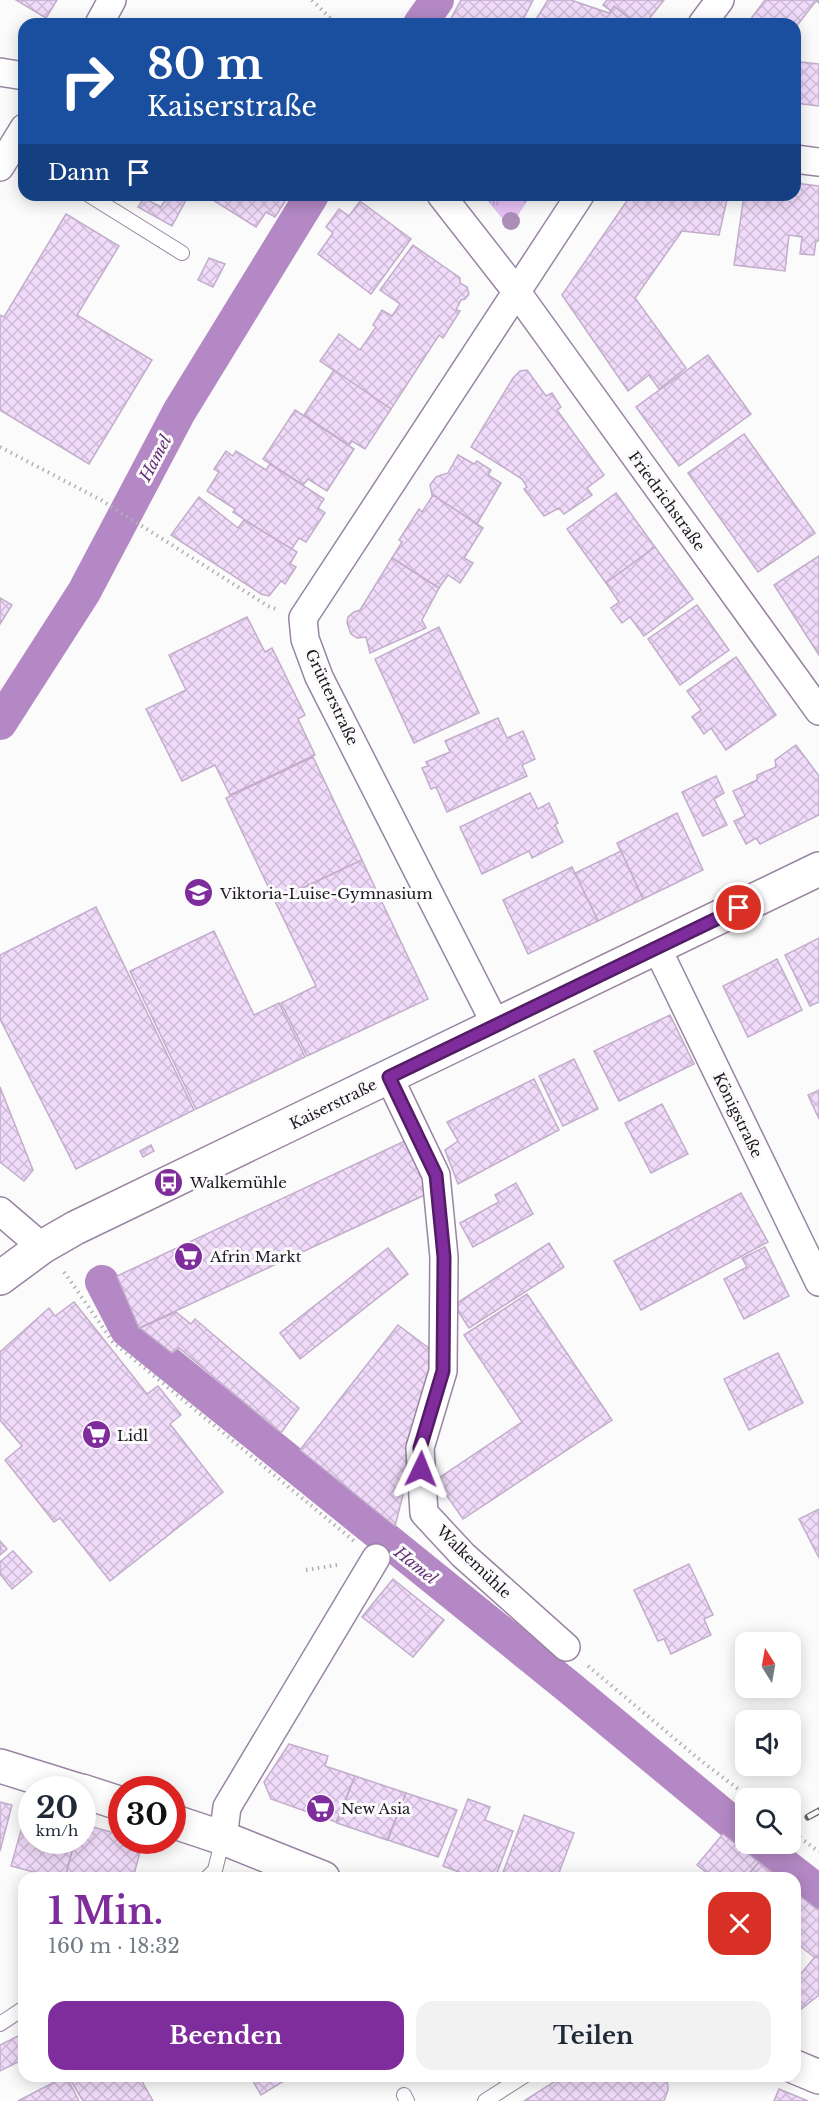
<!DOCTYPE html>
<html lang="de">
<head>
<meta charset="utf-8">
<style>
  body { margin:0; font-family:"Libre Baskerville",serif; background:#f2f2f3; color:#1f2937; height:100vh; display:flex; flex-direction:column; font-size:22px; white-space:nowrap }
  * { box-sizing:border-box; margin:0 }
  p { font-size:20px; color:#747a83 }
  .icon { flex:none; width:33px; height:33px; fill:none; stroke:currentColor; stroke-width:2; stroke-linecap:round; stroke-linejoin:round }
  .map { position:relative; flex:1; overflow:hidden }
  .panel { position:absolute; left:18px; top:1872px; width:783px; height:210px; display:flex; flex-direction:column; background:#fff; border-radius:18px; box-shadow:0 3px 15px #0003 }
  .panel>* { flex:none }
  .banner { position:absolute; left:18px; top:18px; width:783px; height:183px; border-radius:18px; box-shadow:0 3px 15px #0003; background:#1a4fa0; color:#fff; overflow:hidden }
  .needle { width:39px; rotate:349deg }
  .controls { position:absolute; left:735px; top:1632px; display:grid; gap:12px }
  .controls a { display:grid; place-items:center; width:66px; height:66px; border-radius:12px; background:#fff; box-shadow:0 3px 15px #0003; font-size:30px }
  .speed { position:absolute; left:18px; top:1776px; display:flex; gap:12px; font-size:30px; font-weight:700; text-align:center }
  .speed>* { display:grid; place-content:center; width:78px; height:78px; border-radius:50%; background:#fff; box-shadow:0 3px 15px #0003; line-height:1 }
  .speed small { font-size:15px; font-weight:400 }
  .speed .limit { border:9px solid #d22; background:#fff; color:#111 }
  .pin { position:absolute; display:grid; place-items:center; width:51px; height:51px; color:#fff; margin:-26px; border:3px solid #fff; border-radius:50%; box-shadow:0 2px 6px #0007 }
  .me { position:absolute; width:66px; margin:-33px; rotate:2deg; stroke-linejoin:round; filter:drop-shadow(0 0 4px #0008) }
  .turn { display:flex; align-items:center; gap:21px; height:126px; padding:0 30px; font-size:27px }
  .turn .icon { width:78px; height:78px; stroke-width:2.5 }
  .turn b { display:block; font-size:42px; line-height:51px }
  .then { display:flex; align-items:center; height:57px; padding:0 30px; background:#0003; gap:12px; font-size:22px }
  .round { display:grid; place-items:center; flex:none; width:63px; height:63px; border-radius:18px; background:#f2f2f3 }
  .head { display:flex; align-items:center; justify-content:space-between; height:102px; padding:0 30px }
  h1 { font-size:36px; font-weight:700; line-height:45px; color:#7f2c9c }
  .action { display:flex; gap:12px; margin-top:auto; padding:12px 30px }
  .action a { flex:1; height:69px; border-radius:18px; background:#7f2c9c; color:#fff; font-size:24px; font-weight:700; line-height:69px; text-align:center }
  .action a+a { background:#f2f2f3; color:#1f2937 }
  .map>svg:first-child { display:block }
  .grass { fill:url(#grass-tufts) }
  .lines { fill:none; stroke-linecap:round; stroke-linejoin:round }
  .canal { stroke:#b388c4; stroke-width:34 }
  .building { fill:url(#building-cross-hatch); stroke:#c2adcb; stroke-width:1.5 }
  .service-casing { stroke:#9985a2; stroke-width:16 }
  .minor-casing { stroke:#9985a2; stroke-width:30 }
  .secondary-casing { stroke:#9985a2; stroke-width:36 }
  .path { stroke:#b2b0b3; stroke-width:4; stroke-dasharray:1.5 4.5; stroke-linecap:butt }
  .service { stroke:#fff; stroke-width:14 }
  .minor { stroke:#fff; stroke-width:27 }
  .secondary { stroke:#fff; stroke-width:33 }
  .rail-casing { stroke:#655f67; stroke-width:7 }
  .rail { stroke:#fbfbfb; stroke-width:4.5; stroke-dasharray:14; stroke-linecap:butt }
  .tree { fill:#ac8fb7 }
  .route-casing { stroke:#531d65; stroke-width:15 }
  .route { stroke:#7f2c9c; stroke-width:10 }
  .labels { text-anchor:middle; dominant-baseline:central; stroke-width:6; stroke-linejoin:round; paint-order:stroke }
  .street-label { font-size:15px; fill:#1e1621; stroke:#fbfbfb }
  .poi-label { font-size:15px; fill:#1e1621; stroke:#fbfbfb; text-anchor:start }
  .water-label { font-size:16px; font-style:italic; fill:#642f78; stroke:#fbfbfb }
</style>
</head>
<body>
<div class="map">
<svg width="819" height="2101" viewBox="0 0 819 2101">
  <defs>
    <pattern id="grass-tufts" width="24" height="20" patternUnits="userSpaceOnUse" patternTransform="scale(1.5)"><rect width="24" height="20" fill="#e7c1f7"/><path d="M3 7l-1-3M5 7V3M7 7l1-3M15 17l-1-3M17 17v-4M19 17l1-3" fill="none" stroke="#c6a5d3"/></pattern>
    <pattern id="building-cross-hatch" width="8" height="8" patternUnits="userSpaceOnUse" patternTransform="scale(1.5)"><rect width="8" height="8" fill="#f1dbfa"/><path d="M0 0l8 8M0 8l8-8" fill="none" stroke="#cebbd6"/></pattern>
  </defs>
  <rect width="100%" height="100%" fill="#fbfbfb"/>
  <path class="grass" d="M 483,195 L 531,195 L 510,228 Z"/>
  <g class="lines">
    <g class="canal">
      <path d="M 420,24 L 437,0"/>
      <path d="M 0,723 L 84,592 L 179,412 L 312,195"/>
      <path d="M 102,1282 L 127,1330 L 570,1688 L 746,1834"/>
      <path d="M 757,1844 L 819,1892"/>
    </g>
  </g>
  <g class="building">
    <path d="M 16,0 L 57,0 L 46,18 Z"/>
    <path d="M 461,0 L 533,0 L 521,24 L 448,24 Z"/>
    <path d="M 548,0 L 571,0 L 609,13 L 614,6 L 637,24 L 533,24 Z"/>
    <path d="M 607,0 L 664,0 L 645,24 L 637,24 L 614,6 L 611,11 L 603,5 Z"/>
    <path d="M 765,0 L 819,0 L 819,3 L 816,1 L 795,28 L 795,24 L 747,24 Z"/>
    <path d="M 795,49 L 800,62 L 819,64 L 819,106 L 795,103 Z"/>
    <path d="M 795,183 L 819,186 L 819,241 L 816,241 L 814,255 L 800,254 L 802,237 L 789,235 L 785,271 L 734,265 L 744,195 L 795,195 Z"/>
    <path d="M 168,195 L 176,195 L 186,200 L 172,226 L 138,207 L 144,198 L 161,207 Z"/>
    <path d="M 205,195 L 289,195 L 275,217 L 266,212 L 256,227 Z"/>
    <path d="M 631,195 L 728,195 L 719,235 L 682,231 L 635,298 L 686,368 L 659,389 L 649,375 L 628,391 L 562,295 Z"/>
    <path d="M 360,201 L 411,239 L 371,294 L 318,254 L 333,233 L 326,227 L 339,209 L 349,216 Z"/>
    <path d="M 66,214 L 119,246 L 77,315 L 152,360 L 89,464 L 0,410 L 0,315 L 4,317 Z"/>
    <path d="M 413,245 L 460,278 L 460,283 L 467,287 L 469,294 L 465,299 L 461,300 L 456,310 L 460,311 L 443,338 L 439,335 L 391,409 L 320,361 L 339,334 L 360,350 L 376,327 L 373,325 L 382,310 L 392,316 L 400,304 L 380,290 Z"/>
    <path d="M 209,258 L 225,264 L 213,287 L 198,280 Z"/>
    <path d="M 708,355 L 751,414 L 679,466 L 636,407 Z"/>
    <path d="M 334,370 L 391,409 L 365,449 L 352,441 L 349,445 L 304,415 Z"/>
    <path d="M 527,370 L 546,396 L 552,393 L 561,407 L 557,410 L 604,475 L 587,488 L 592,495 L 564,514 L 559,508 L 544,516 L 524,489 L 527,487 L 522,479 L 471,447 L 513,378 L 520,371 Z"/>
    <path d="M 295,410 L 354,449 L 327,491 L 308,479 L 303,485 L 263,459 Z"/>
    <path d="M 744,434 L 815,533 L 758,572 L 688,473 Z"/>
    <path d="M 226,451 L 233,456 L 236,451 L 266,470 L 270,464 L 324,499 L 318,508 L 325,513 L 306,542 L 299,538 L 291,550 L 233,512 L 235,509 L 207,491 L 219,472 L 214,469 Z"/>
    <path d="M 458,455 L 474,464 L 477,461 L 491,470 L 488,475 L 501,483 L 477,524 L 432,495 L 430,485 L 436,477 L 448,473 Z"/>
    <path d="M 616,493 L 655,547 L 606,583 L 567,529 Z"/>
    <path d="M 433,495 L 483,528 L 464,558 L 473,563 L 460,583 L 448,575 L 439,588 L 392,558 L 402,542 L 399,540 L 419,509 L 422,512 Z"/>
    <path d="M 199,497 L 238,528 L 244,520 L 297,552 L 290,564 L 296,567 L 285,584 L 281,581 L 269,596 L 261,594 L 171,535 Z"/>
    <path d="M 655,547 L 693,599 L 644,636 L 630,617 L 622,623 L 611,608 L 619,602 L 606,583 Z"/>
    <path d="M 819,556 L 819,655 L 774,585 Z"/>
    <path d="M 392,558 L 439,588 L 422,620 L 426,628 L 370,653 L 366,637 L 357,638 L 351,634 L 347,623 L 348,617 L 354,612 L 360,610 Z"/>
    <path d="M 0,598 L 12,605 L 0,624 Z"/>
    <path d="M 697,605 L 729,650 L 680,685 L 648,639 Z"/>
    <path d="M 247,617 L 265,652 L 272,648 L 305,715 L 298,719 L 315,755 L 230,795 L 215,765 L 182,781 L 146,709 L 186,690 L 169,655 Z"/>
    <path d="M 439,627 L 479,713 L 414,743 L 375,659 Z"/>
    <path d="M 736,657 L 776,715 L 726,750 L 711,728 L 704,734 L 692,717 L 701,710 L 687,691 Z"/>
    <path d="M 498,718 L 507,738 L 523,731 L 535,759 L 522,765 L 527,776 L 447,812 L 436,787 L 431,789 L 422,768 L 428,766 L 426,762 L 450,752 L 445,741 Z"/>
    <path d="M 796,745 L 819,776 L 819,815 L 760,844 L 756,838 L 746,844 L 734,821 L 745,816 L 733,791 L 757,780 L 757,775 L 776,767 L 775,760 Z"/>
    <path d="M 313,757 L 362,860 L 275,901 L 226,798 Z"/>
    <path d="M 716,776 L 724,793 L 714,799 L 727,825 L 703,836 L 682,792 Z"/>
    <path d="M 530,793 L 538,809 L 549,803 L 558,823 L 555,825 L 563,842 L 532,858 L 529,851 L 482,874 L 460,827 Z"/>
    <path d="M 677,813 L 703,870 L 643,899 L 617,843 Z"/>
    <path d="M 621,851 L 643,899 L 598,921 L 575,873 Z"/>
    <path d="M 362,860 L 428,999 L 307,1056 L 281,1003 L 316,986 L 275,901 Z"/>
    <path d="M 572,867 L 598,921 L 528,954 L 503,900 Z"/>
    <path d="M 96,907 L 194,1110 L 76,1169 L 0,1019 L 0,955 Z"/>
    <path d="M 214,931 L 254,1015 L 279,1003 L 305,1057 L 196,1109 L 130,971 Z"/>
    <path d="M 819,938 L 819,1002 L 810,1006 L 785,955 Z"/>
    <path d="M 777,959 L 802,1010 L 748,1037 L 723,986 Z"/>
    <path d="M 670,1015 L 694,1064 L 619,1101 L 594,1051 Z"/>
    <path d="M 574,1059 L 598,1109 L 563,1126 L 539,1076 Z"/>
    <path d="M 534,1079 L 559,1130 L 458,1184 L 445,1150 L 458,1141 L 447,1122 Z"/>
    <path d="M 0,1087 L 33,1170 L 24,1181 L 0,1162 Z"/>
    <path d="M 819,1090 L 819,1119 L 808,1095 Z"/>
    <path d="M 662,1104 L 688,1154 L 651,1173 L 625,1123 Z"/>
    <path d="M 409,1139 L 431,1192 L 139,1328 L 117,1276 Z"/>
    <path d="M 151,1145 L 154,1151 L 143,1157 L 140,1151 Z"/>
    <path d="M 516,1183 L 533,1214 L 473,1247 L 460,1223 L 499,1202 L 495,1195 Z"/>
    <path d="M 741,1193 L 768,1242 L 641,1310 L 614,1261 Z"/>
    <path d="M 549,1243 L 564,1267 L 469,1328 L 454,1305 Z"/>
    <path d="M 765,1247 L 789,1296 L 744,1319 L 724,1279 L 747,1267 L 742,1258 Z"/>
    <path d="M 388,1248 L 408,1274 L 300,1359 L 280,1333 Z"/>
    <path d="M 527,1294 L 612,1420 L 463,1519 L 436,1480 L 522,1422 L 464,1335 Z"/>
    <path d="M 74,1302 L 147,1394 L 158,1386 L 181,1415 L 170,1424 L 223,1492 L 110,1581 L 60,1518 L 54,1522 L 5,1460 L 22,1446 L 0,1420 L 0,1352 L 49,1308 L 55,1316 Z"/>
    <path d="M 176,1312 L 191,1324 L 195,1319 L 299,1408 L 281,1433 L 179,1348 L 172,1353 L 140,1328 Z"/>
    <path d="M 398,1325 L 438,1355 L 407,1441 L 405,1487 L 395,1526 L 300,1450 Z"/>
    <path d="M 778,1353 L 803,1403 L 749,1430 L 724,1379 Z"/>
    <path d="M 819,1509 L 819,1558 L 799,1519 Z"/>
    <path d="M 0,1541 L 7,1549 L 0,1555 Z"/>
    <path d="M 13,1551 L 32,1572 L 12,1589 L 0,1574 L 0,1562 Z"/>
    <path d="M 689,1564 L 713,1615 L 704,1619 L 711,1635 L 671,1654 L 664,1639 L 658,1641 L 634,1590 Z"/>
    <path d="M 393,1579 L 444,1620 L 413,1657 L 362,1617 Z"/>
    <path d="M 289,1744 L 328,1756 L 325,1766 L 355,1776 L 336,1822 L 271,1799 L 264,1782 Z"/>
    <path d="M 355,1776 L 406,1793 L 387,1840 L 337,1823 Z"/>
    <path d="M 406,1793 L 457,1810 L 438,1857 L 388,1840 Z"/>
    <path d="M 468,1799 L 490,1807 L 485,1820 L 513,1831 L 495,1878 L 475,1878 L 443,1866 Z"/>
    <path d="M 0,1802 L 12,1805 L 0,1851 Z"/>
    <path d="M 27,1809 L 32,1810 L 32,1840 L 75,1840 L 65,1878 L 56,1878 L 11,1866 Z"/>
    <path d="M 524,1815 L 574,1833 L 557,1878 L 501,1878 Z"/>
    <path d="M 82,1824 L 122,1835 L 122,1840 L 143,1841 L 133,1878 L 65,1878 L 75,1840 L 82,1840 Z"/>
    <path d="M 723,1834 L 759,1862 L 745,1878 L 713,1878 L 697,1865 Z"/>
    <path d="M 759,1862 L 779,1878 L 746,1878 Z"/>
    <path d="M 799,1895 L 819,1911 L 819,1956 L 814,1957 L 795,1942 L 795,1900 Z"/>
    <path d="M 819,1957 L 819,1995 L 795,2014 L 795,1981 L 814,1958 Z"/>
    <path d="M 24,2033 L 24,2059 L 0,2071 L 0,2045 Z"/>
    <path d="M 66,2076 L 79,2101 L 18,2101 Z"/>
    <path d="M 68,2076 L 139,2076 L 153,2101 L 83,2101 Z"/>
    <path d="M 250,2076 L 292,2076 L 261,2095 Z"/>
    <path d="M 563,2076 L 667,2076 L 668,2090 L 664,2101 L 524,2101 Z"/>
    <path d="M 779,2089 L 808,2101 L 774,2101 Z"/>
  </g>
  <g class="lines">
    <defs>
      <g id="service">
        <path d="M 89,195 L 182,253"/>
        <path d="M 207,1878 L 215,1870 L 223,1838"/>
        <path d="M 0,2024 L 24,2008"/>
        <path d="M 404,2095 L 407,2101"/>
        <path d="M 485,2101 L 524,2076"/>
      </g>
      <g id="minor">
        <path d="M 99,24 L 112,0"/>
        <path d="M 702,24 L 720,0"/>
        <path d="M 0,72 L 24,76"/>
        <path d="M 795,159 L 819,162"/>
        <path d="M 0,167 L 24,128"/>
        <path d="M 441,195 L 516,291 L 819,711"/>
        <path d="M 657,948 L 819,1282"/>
        <path d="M 496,1025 L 319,677 L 305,639 L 303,618 L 580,195"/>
        <path d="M 389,1077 L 436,1175 L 444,1257 L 443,1371 L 420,1448 L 424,1513 L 463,1555 L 566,1647"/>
        <path d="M 0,1211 L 42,1247"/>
        <path d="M 223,1838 L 227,1807 L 376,1558"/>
      </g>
      <g id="secondary">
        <path d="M 0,1278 L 42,1247 L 75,1228 L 819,869"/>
        <path d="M 0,1766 L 77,1790"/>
        <path d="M 82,1791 L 122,1804"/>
        <path d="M 172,1821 L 223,1838 L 323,1878"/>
        <path d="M 795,2067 L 819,2077"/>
      </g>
    </defs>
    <use href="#service" class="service-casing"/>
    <use href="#minor" class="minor-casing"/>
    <use href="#secondary" class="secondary-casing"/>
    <g class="path">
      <path d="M 312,0 L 336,24"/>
      <path d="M 0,447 L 101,500 L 268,606 L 276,609"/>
      <path d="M 64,1272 L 113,1342 L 354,1541"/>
      <path d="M 306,1570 L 337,1565"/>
      <path d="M 588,1666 L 700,1760 L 750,1798"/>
      <path d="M 790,1830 L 819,1852"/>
    </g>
    <use href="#service" class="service"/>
    <use href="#minor" class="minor"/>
    <use href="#secondary" class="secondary"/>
    <defs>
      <path id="rail" d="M 808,1817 L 819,1811"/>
    </defs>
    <use href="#rail" class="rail-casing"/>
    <use href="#rail" class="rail"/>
  </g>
  <circle class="tree" cx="511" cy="221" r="9"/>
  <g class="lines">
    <defs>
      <path id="route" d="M 421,1469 L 420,1448 L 443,1371 L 444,1257 L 436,1175 L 389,1077 L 739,908"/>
    </defs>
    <use href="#route" class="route-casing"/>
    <use href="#route" class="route"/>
  </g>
  <defs>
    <symbol id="school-disc" viewBox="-11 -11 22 22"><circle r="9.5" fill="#7f2c9c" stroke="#fbfbfb"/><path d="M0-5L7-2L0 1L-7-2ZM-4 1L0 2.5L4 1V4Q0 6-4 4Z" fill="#fff"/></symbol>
    <symbol id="bus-disc" viewBox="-11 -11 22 22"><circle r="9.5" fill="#7f2c9c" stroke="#fbfbfb"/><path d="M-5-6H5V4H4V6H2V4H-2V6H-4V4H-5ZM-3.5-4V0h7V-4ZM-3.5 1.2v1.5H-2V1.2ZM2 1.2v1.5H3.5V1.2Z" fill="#fff"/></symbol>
    <symbol id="supermarket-disc" viewBox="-11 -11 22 22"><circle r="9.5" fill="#7f2c9c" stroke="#fbfbfb"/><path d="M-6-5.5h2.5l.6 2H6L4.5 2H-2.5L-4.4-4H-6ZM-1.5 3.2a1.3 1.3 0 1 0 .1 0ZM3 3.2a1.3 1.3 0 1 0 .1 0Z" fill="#fff"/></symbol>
  </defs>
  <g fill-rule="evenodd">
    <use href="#school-disc" x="182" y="876" width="33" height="33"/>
    <use href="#bus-disc" x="152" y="1166" width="33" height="33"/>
    <use href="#supermarket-disc" x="172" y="1240" width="33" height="33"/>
    <use href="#supermarket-disc" x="80" y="1418" width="33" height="33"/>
    <use href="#supermarket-disc" x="304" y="1792" width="33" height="33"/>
  </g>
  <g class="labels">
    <g class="street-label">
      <text transform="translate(667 501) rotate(54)">Friedrichstraße</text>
      <text transform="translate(332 697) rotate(65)">Grütterstraße</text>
      <text transform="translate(333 1104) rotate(-26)">Kaiserstraße</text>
      <text transform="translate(738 1115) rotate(64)">Königstraße</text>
      <text transform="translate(474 1562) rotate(44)">Walkemühle</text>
    </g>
    <g class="poi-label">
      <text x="220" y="893">Viktoria-Luise-Gymnasium</text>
      <text x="190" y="1182">Walkemühle</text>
      <text x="210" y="1256">Afrin Markt</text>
      <text x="117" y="1435">Lidl</text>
      <text x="341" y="1808">New Asia</text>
    </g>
    <g class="water-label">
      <text transform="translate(155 458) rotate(-62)">Hamel</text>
      <text transform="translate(416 1565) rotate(39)">Hamel</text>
    </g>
  </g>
</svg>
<div class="controls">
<a><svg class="needle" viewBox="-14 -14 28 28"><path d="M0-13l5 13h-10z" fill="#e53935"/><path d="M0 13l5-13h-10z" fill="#747a83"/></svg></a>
<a><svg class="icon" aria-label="sound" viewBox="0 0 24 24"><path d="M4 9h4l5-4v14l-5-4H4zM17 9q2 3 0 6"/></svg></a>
<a><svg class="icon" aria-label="search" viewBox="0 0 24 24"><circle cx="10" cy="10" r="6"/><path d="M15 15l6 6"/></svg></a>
</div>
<div class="speed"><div>20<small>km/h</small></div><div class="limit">30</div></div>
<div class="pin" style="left:739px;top:908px;background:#d93025"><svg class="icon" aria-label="arrive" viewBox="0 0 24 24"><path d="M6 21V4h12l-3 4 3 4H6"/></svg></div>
<svg class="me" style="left:421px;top:1469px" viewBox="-20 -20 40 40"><path d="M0-17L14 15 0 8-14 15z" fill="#7f2c9c" stroke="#fff" stroke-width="4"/></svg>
<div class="banner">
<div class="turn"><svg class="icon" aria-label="right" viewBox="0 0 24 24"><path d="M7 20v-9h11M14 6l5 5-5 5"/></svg><div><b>80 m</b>Kaiserstraße</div></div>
<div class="then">Dann<svg class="icon" aria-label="arrive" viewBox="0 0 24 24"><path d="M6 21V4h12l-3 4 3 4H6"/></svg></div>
</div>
<section class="panel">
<div class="head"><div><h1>1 Min.</h1><p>160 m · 18:32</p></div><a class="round" style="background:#d93025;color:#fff"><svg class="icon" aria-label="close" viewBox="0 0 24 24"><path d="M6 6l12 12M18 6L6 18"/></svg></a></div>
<div class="action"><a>Beenden</a><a>Teilen</a></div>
</section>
</div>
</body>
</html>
